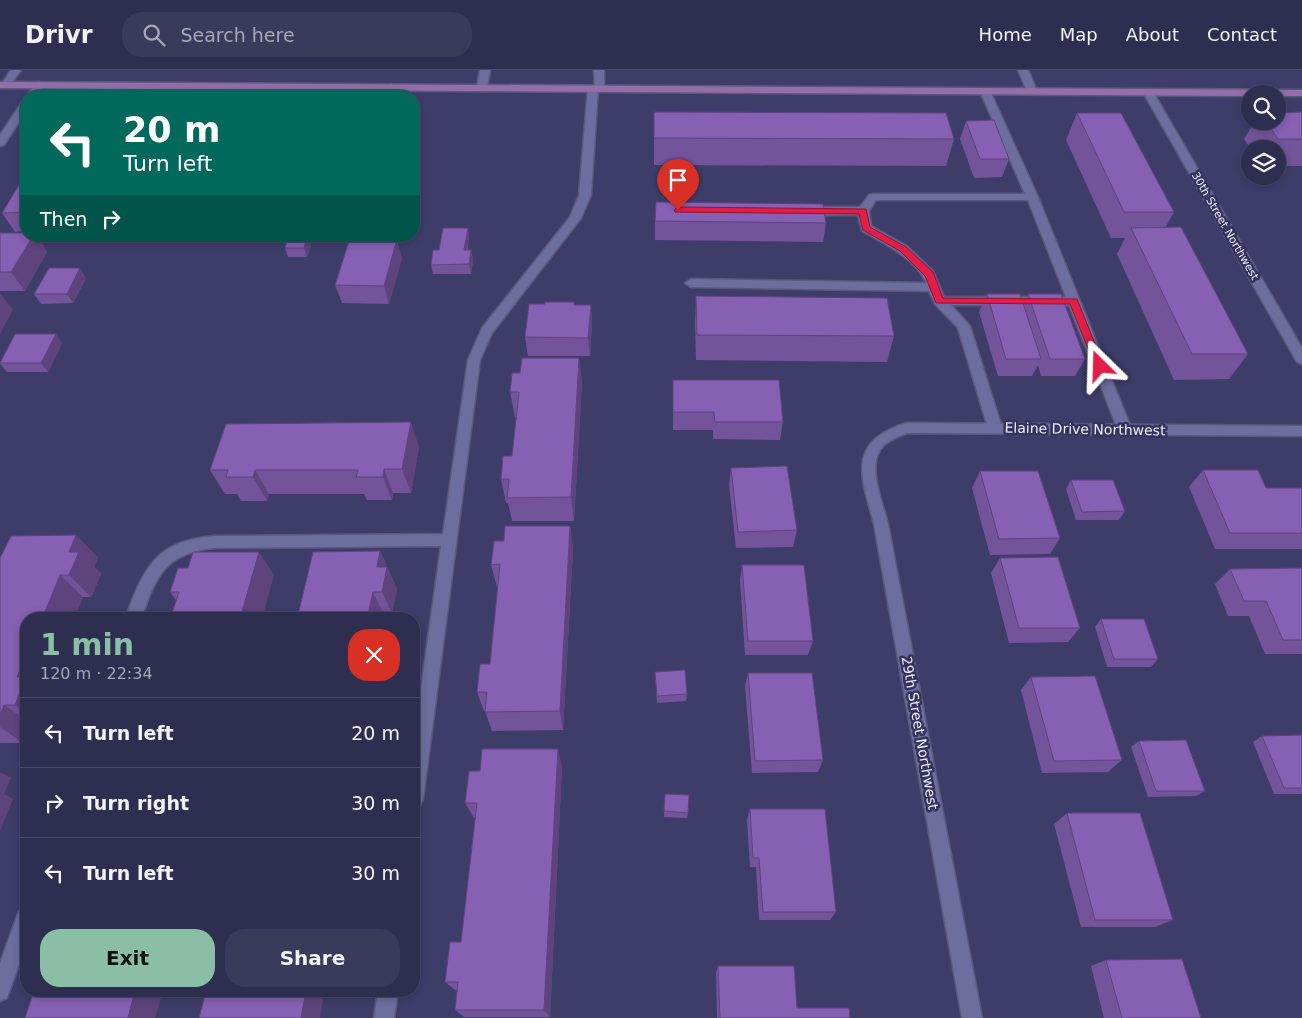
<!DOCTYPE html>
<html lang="en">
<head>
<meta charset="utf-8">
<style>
  body { margin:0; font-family:"DejaVu Sans",sans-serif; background:#3a3a5a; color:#f1f3f6; height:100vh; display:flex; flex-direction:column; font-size:19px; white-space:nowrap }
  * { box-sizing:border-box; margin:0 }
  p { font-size:16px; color:#a7a8b7 }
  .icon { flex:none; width:28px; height:28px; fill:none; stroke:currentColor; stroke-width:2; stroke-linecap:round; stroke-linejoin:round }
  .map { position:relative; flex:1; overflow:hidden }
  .details { position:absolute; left:20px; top:542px; width:400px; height:385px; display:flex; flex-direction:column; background:#2e2e50; border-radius:20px; box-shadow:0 2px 8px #0003,0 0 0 1px #494a67 }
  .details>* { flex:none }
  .top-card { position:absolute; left:20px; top:20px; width:400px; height:152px; border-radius:20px; box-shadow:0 2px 8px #0003,0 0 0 1px #494a67; background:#00695c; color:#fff; overflow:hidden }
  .tools { position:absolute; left:1241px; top:15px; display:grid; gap:10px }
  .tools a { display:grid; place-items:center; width:45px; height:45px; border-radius:50%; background:#2e2e50; box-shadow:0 2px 8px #0003,0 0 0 1px #494a67; font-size:25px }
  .pin { position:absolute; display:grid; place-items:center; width:42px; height:42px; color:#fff; margin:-51px -21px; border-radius:50% 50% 50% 0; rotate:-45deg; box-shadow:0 0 5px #0007 }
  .pin .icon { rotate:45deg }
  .me { position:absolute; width:55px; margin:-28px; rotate:338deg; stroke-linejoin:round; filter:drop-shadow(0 0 4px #0008) }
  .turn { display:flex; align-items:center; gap:18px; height:105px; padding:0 20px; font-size:22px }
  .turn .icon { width:65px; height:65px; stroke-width:2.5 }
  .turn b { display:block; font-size:35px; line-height:42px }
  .then { display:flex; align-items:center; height:48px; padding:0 20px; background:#0003; gap:10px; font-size:19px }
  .round { display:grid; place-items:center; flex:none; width:52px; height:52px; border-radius:20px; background:#3a3a5a }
  .overview { display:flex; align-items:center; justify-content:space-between; height:85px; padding:0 20px }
  h1 { font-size:30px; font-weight:800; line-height:38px; color:#8abfa5 }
  .primary-button { display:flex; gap:10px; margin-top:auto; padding:10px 20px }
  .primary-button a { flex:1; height:58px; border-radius:20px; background:#8abfa5; color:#111; font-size:20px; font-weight:800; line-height:58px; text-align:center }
  .primary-button a+a { background:#3a3a5a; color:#f1f3f6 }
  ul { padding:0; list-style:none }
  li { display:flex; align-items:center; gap:15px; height:70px; padding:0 20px; border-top:1px solid #494a67 }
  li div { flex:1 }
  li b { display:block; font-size:19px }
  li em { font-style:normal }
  header { display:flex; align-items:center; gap:30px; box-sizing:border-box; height:70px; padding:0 25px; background:#2e2e50; border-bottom:1px solid #494a67 }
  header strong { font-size:24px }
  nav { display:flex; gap:28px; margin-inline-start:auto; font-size:18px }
  .search { width:350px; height:45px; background:#3a3a5a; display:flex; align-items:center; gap:12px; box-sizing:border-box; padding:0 18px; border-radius:20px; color:#a7a8b7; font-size:19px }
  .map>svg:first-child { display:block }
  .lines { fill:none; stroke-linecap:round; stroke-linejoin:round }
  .lane-casing { stroke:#5a587b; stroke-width:3 }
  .street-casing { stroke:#5a587b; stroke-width:3 }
  .secondary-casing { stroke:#5a587b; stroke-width:3 }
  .lane { fill:#6d6d9e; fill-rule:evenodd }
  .street { fill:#6d6d9e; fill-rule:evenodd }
  .secondary { fill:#946ea8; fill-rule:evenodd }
  .wall { fill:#73539a }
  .shaded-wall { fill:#5e437d }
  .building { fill:#8660b3; stroke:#5e437d }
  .route { fill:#e11d48; stroke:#92132f }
  .labels { text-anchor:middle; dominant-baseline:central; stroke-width:5; stroke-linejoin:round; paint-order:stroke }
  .far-street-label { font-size:11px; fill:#edeefe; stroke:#34325e }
  .street-label { font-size:14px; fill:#edeefe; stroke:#34325e }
</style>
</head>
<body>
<header>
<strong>Drivr</strong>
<div class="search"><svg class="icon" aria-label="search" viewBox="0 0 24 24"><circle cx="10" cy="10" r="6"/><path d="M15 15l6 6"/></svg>Search here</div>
<nav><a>Home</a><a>Map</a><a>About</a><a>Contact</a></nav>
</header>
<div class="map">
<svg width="1302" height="948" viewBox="0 0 1302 948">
  <rect width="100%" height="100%" fill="#3e3d6a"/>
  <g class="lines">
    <defs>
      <g id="lane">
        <path d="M 11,0 L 21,0 L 9,17 L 3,17 L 1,15 Z"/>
        <path d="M 480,0 L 490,0 L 487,18 L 482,21 L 477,18 Z"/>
        <path d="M 594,0 L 604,0 L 604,20 L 600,21 L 595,18 Z"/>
        <path d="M 391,14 L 396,17 L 394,26 L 384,26 L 386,17 Z"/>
        <path d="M 985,18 L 990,21 L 1038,127 L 1132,360 L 1130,364 L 1125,365 L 1120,364 L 1118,360 L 1069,235 L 951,235 L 970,256 L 1002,358 L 1000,362 L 995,363 L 990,362 L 988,358 L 958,258 L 935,234 L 929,221 L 691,217 L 685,213 L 691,209 L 926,213 C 917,189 883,173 862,161 L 858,145 L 804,145 L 798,141 L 804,137 L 860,137 L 869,125 L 873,124 L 1025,124 L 980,21 ZM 876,130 L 1028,130 L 1066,227 L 944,227 L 933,201 L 907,176 L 871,156 L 869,141 Z"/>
      </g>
      <g id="street">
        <path d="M 1018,0 L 1028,0 L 1037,21 L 1036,23 L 1028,23 Z"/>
        <path d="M 39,12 L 44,15 L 37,26 L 27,26 L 36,13 Z"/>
        <path d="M 593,15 L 598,18 L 591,125 L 581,148 L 492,263 L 480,290 L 423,729 L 420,735 L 414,738 L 414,668 L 441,476 L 214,478 C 165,483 156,506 141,549 L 125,549 C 144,498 155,471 214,466 L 443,464 L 468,290 L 482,258 L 570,147 L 579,125 L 588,18 Z"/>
        <path d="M 1148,19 L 1153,22 L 1302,278 L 1302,294 L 1297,292 L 1143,22 Z"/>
        <path d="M 26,31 L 26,41 L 4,75 L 0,76 L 0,65 L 22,32 Z"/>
        <path d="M 906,353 L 1302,356 L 1302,366 L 907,363 C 898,367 886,371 880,380 C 868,400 883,433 888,454 L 982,948 L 962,948 L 874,454 C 861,406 846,372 906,353 Z"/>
        <path d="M 26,838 L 26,875 L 7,928 L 0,931 L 0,893 L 19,841 Z"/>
        <path d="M 378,921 L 398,921 L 394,948 L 374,948 Z"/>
      </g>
      <path id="secondary" d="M 0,12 L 1302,20 L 1302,26 L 1278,26 L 1278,24 L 1250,24 L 1250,26 L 0,18 Z"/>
    </defs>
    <use href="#lane" class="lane-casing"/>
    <use href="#street" class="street-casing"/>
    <use href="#secondary" class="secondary-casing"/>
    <use href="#lane" class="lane"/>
    <use href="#street" class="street"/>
    <use href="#secondary" class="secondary"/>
  </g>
  <g class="wall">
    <path d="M 654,42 L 954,69 L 946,96 L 654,95 Z"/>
    <path d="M 1302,42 L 1302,96 L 1278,96 L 1278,79 L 1251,79 L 1244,69 L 1255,51 L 1278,51 Z"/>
    <path d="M 1077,43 L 1174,142 L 1165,158 L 1248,284 L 1229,309 L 1174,310 L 1117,184 L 1125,168 L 1111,168 L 1066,70 Z"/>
    <path d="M 966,51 L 1009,89 L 1002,107 L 974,108 L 960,69 Z"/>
    <path d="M 26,100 L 26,161 L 15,162 L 2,143 L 23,109 L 22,108 Z"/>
    <path d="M 655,151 L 826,153 L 823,172 L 655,170 Z"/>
    <path d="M 468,158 L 469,167 L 468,180 L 471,180 L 473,190 L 471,204 L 433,204 L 431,195 L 439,180 Z"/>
    <path d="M 0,163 L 26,166 L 37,166 L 47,182 L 25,221 L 0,221 Z"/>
    <path d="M 65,166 L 103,166 L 100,172 L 69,173 Z"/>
    <path d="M 307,167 L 311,176 L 307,187 L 288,187 L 285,178 Z"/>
    <path d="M 402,188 L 389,234 L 342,233 L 335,215 Z"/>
    <path d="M 86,208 L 73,233 L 41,234 L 34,224 Z"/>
    <path d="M 987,224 L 1023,235 L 1028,224 L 1085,289 L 1075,306 L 1041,306 L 1038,295 L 1032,306 L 998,306 L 979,242 Z"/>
    <path d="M 696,226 L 894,266 L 887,292 L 696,290 L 695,253 Z"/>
    <path d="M 574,235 L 591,235 L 592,253 L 590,286 L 528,286 L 525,267 Z"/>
    <path d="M 62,273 L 48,302 L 7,302 L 0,294 L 0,292 Z"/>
    <path d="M 579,288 L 582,313 L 574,451 L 512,451 L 508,433 L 506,433 L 501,409 L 512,386 L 516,347 L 515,347 L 510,322 L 520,303 Z"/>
    <path d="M 673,310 L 783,352 L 780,370 L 713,369 L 713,360 L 673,360 Z"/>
    <path d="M 419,377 L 411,423 L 393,423 L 392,430 L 367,430 L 364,424 L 269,424 L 267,431 L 241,431 L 237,424 L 225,424 L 210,400 Z"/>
    <path d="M 731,398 L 797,460 L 793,477 L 736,478 L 729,415 Z"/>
    <path d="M 1203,400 L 1266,418 L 1302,418 L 1302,479 L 1215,479 L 1189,417 Z"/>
    <path d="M 980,401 L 1060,468 L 1050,484 L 990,485 L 972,418 Z"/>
    <path d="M 1071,410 L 1125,441 L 1119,450 L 1076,450 L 1066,419 Z"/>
    <path d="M 570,456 L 573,479 L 563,660 L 492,661 L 485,641 L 484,641 L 477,622 L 490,594 L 498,517 L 497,517 L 491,495 L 504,471 Z"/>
    <path d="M 76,465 L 98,488 L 94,497 L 101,504 L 91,527 L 83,527 L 74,549 L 26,549 L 26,666 L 23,673 L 0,673 L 0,488 Z"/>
    <path d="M 380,481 L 397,519 L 392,543 L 297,549 Z"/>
    <path d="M 1000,488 L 1080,558 L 1068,572 L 1009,573 L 991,503 Z"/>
    <path d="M 742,495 L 813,571 L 808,585 L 745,585 L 740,510 Z"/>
    <path d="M 1302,498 L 1302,584 L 1265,584 L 1249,546 L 1228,546 L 1215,514 L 1230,499 Z"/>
    <path d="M 274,505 L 176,530 L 170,522 Z"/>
    <path d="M 1101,549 L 1158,589 L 1151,597 L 1107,597 L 1095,557 Z"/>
    <path d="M 655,602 L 687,624 L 686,631 L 657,633 Z"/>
    <path d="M 748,603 L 823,690 L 818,702 L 752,703 L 745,616 Z"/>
    <path d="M 1031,607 L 1122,690 L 1108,702 L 1042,703 L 1021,620 Z"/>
    <path d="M 1302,665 L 1302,724 L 1274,724 L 1253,672 L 1262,666 Z"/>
    <path d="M 1139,671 L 1205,721 L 1196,726 L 1148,727 L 1131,677 Z"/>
    <path d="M 562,696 L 550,947 L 464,947 L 455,940 L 457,920 L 455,920 L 445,912 L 461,872 L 475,748 L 474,748 L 465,733 L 480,701 Z"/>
    <path d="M 665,724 L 688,743 L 687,748 L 664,747 Z"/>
    <path d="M 750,739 L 836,842 L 830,850 L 759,850 L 756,797 L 750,797 L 747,750 Z"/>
    <path d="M 1067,743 L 1173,850 L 1155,857 L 1081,857 L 1054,754 Z"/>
    <path d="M 1106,890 L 1201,948 L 1104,948 L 1091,896 Z"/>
    <path d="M 718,896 L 797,938 L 850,948 L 717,948 L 716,902 Z"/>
  </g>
  <g class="shaded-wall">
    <path d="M 468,158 L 469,167 L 466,190 L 464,180 Z"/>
    <path d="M 33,166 L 37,166 L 47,182 L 25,221 L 11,202 Z"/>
    <path d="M 96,166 L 103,166 L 100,172 Z"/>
    <path d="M 307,167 L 311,176 L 307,187 L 304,178 Z"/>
    <path d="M 397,169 L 402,188 L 389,234 L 384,216 Z"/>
    <path d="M 471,180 L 473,190 L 471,204 L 469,194 Z"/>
    <path d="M 80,198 L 86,208 L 73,233 L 67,224 Z"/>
    <path d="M 0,223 L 13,240 L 0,264 Z"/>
    <path d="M 591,235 L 592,253 L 590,286 L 588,268 Z"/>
    <path d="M 56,264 L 62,273 L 48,302 L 41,293 Z"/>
    <path d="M 579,288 L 582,313 L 574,451 L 571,427 Z"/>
    <path d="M 411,352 L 419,377 L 411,423 L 402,399 Z"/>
    <path d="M 384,399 L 393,423 L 392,430 L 383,407 Z"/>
    <path d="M 255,400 L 269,424 L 267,431 L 253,407 Z"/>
    <path d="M 570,456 L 573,479 L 563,660 L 560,641 Z"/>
    <path d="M 76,465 L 98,488 L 94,497 L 101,504 L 91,527 L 69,505 L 69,482 Z"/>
    <path d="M 380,481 L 397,519 L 392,543 L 382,522 L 377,497 Z"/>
    <path d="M 259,482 L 274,505 L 262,549 L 240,549 Z"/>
    <path d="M 60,505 L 83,527 L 74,549 L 42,549 Z"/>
    <path d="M 373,522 L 383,543 L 382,549 L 367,549 Z"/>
    <path d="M 26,584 L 26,643 L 15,635 L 17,607 Z"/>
    <path d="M 4,635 L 26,650 L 26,666 L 23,673 L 0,657 L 0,645 Z"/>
    <path d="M 558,679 L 562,696 L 550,947 L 544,940 Z"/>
    <path d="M 0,702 L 11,708 L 4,724 L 13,729 L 0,761 Z"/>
    <path d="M 135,921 L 163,921 L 155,948 L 128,948 Z"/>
    <path d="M 306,921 L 318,921 L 324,924 L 320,948 L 301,948 Z"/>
  </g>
  <g class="building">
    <path d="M 654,42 L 946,43 L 954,69 L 654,68 Z"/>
    <path d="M 1302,42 L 1302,69 L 1278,69 L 1266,51 L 1278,51 L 1278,43 Z"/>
    <path d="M 1077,43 L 1121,43 L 1174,142 L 1124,142 Z"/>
    <path d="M 994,50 L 1009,89 L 980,89 L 966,51 Z"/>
    <path d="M 26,100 L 26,105 L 25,105 L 24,108 L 22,108 Z"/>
    <path d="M 25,105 L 26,105 L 26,142 L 2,143 Z"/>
    <path d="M 656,132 L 823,134 L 826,153 L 655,151 Z"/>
    <path d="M 1181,157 L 1248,284 L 1192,284 L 1131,158 Z"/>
    <path d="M 443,158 L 468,158 L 464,180 L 471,180 L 469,194 L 431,195 L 433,180 L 439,180 Z"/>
    <path d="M 0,163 L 26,163 L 26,166 L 33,166 L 11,202 L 0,202 Z"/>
    <path d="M 288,167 L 307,167 L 304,178 L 285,178 Z"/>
    <path d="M 350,168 L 397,169 L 384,216 L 335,215 Z"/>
    <path d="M 49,198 L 80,198 L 67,224 L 34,224 Z"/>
    <path d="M 987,224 L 1020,224 L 1041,289 L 1006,289 Z"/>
    <path d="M 1028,224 L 1061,224 L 1085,289 L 1050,289 Z"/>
    <path d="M 696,226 L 887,228 L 894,266 L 697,265 Z"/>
    <path d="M 545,232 L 574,232 L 574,235 L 591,235 L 588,268 L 525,267 L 529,234 L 545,234 Z"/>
    <path d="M 15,264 L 56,264 L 41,293 L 0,293 Z"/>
    <path d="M 522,288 L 579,288 L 571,427 L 507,428 L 509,409 L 501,409 L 503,386 L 512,386 L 519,322 L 510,322 L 512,303 L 520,303 Z"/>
    <path d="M 673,310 L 779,310 L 783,352 L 715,352 L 714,342 L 673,342 Z"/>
    <path d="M 411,352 L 402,399 L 384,399 L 383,407 L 356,407 L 358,400 L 255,400 L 253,407 L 226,407 L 228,400 L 210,400 L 226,354 Z"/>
    <path d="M 787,396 L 797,460 L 738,462 L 731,398 Z"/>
    <path d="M 1203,400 L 1258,400 L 1266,418 L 1302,418 L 1302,463 L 1230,463 Z"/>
    <path d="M 980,401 L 1038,401 L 1060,468 L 999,469 Z"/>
    <path d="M 1071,410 L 1113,410 L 1125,441 L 1082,442 Z"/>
    <path d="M 505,456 L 570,456 L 560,641 L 485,642 L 487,622 L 477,622 L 480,594 L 490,594 L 500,494 L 491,495 L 494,471 L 504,471 Z"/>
    <path d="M 76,465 L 69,482 L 79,482 L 69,505 L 60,505 L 42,549 L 26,549 L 26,584 L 17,607 L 26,607 L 26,608 L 15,635 L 4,635 L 0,645 L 0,488 L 11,466 Z"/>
    <path d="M 380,481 L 377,497 L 387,497 L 382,522 L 373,522 L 367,549 L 297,549 L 313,482 Z"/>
    <path d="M 193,482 L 259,482 L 240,549 L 170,549 L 179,522 L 170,522 L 178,498 L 188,498 Z"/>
    <path d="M 1058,487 L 1080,558 L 1019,558 L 1000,488 Z"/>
    <path d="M 742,495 L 804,495 L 813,571 L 748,571 Z"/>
    <path d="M 1302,498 L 1302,570 L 1283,570 L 1266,531 L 1244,531 L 1230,499 Z"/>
    <path d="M 1101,549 L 1144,549 L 1158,589 L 1114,589 Z"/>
    <path d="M 685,600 L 687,624 L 657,626 L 655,602 Z"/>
    <path d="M 748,603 L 812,603 L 823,690 L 755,691 Z"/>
    <path d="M 1095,606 L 1122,690 L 1054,691 L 1031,607 Z"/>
    <path d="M 1302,665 L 1302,718 L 1284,718 L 1262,666 Z"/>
    <path d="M 1186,670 L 1205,721 L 1156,721 L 1139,671 Z"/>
    <path d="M 482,679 L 558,679 L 544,940 L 455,940 L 458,912 L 445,912 L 450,872 L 461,872 L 477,733 L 465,733 L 469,701 L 480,701 Z"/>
    <path d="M 665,724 L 689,725 L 688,743 L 664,741 Z"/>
    <path d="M 750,739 L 825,739 L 836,842 L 763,842 L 759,788 L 753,788 Z"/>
    <path d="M 1067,743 L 1140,743 L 1173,850 L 1095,850 Z"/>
    <path d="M 1182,889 L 1201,948 L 1122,948 L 1106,890 Z"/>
    <path d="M 718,896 L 794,896 L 797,938 L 849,938 L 850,948 L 720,948 Z"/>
    <path d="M 34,921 L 135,921 L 128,948 L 25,948 Z"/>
    <path d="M 206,921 L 306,921 L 301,948 L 199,948 Z"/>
  </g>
  <path class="route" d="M 678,137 L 866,139 L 870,157 L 906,177 L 933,202 L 943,228 L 1077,229 L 1104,296 L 1100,299 L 1095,296 L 1070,234 L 936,233 L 925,206 L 900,181 L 863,160 L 859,144 L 675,142 L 674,140 Z"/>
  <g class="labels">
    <g class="far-street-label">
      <text transform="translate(1225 156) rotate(60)">30th Street Northwest</text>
    </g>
    <g class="street-label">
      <text transform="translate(1085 359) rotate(1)">Elaine Drive Northwest</text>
      <text transform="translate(920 663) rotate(80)">29th Street Northwest</text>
    </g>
  </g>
</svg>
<div class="tools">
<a><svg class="icon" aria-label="search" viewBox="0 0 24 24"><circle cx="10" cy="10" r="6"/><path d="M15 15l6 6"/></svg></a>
<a><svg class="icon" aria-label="layers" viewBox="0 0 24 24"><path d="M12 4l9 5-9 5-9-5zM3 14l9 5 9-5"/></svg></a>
</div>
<div class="pin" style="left:678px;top:140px;background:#d93025"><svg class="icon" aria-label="arrive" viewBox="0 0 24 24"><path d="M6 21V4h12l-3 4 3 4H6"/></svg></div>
<svg class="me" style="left:1100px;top:296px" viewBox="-20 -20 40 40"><path d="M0-17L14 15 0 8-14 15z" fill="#e11d48" stroke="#fff" stroke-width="4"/></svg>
<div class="top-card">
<div class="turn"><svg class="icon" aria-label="left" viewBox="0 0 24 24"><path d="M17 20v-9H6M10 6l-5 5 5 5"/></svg><div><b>20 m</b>Turn left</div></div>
<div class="then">Then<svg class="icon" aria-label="right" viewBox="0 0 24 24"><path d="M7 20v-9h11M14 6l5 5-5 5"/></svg></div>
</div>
<section class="details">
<div class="overview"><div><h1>1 min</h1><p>120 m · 22:34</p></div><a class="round" style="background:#d93025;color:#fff"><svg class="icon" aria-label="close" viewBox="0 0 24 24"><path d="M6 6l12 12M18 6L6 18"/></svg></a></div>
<ul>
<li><svg class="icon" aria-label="left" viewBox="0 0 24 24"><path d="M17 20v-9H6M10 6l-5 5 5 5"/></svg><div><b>Turn left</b></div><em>20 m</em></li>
<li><svg class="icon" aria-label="right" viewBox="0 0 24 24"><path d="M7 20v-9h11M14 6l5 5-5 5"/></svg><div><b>Turn right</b></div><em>30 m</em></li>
<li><svg class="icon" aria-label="left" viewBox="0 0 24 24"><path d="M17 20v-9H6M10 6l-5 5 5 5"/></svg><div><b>Turn left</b></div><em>30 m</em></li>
</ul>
<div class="primary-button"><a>Exit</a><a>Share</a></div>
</section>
</div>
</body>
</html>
